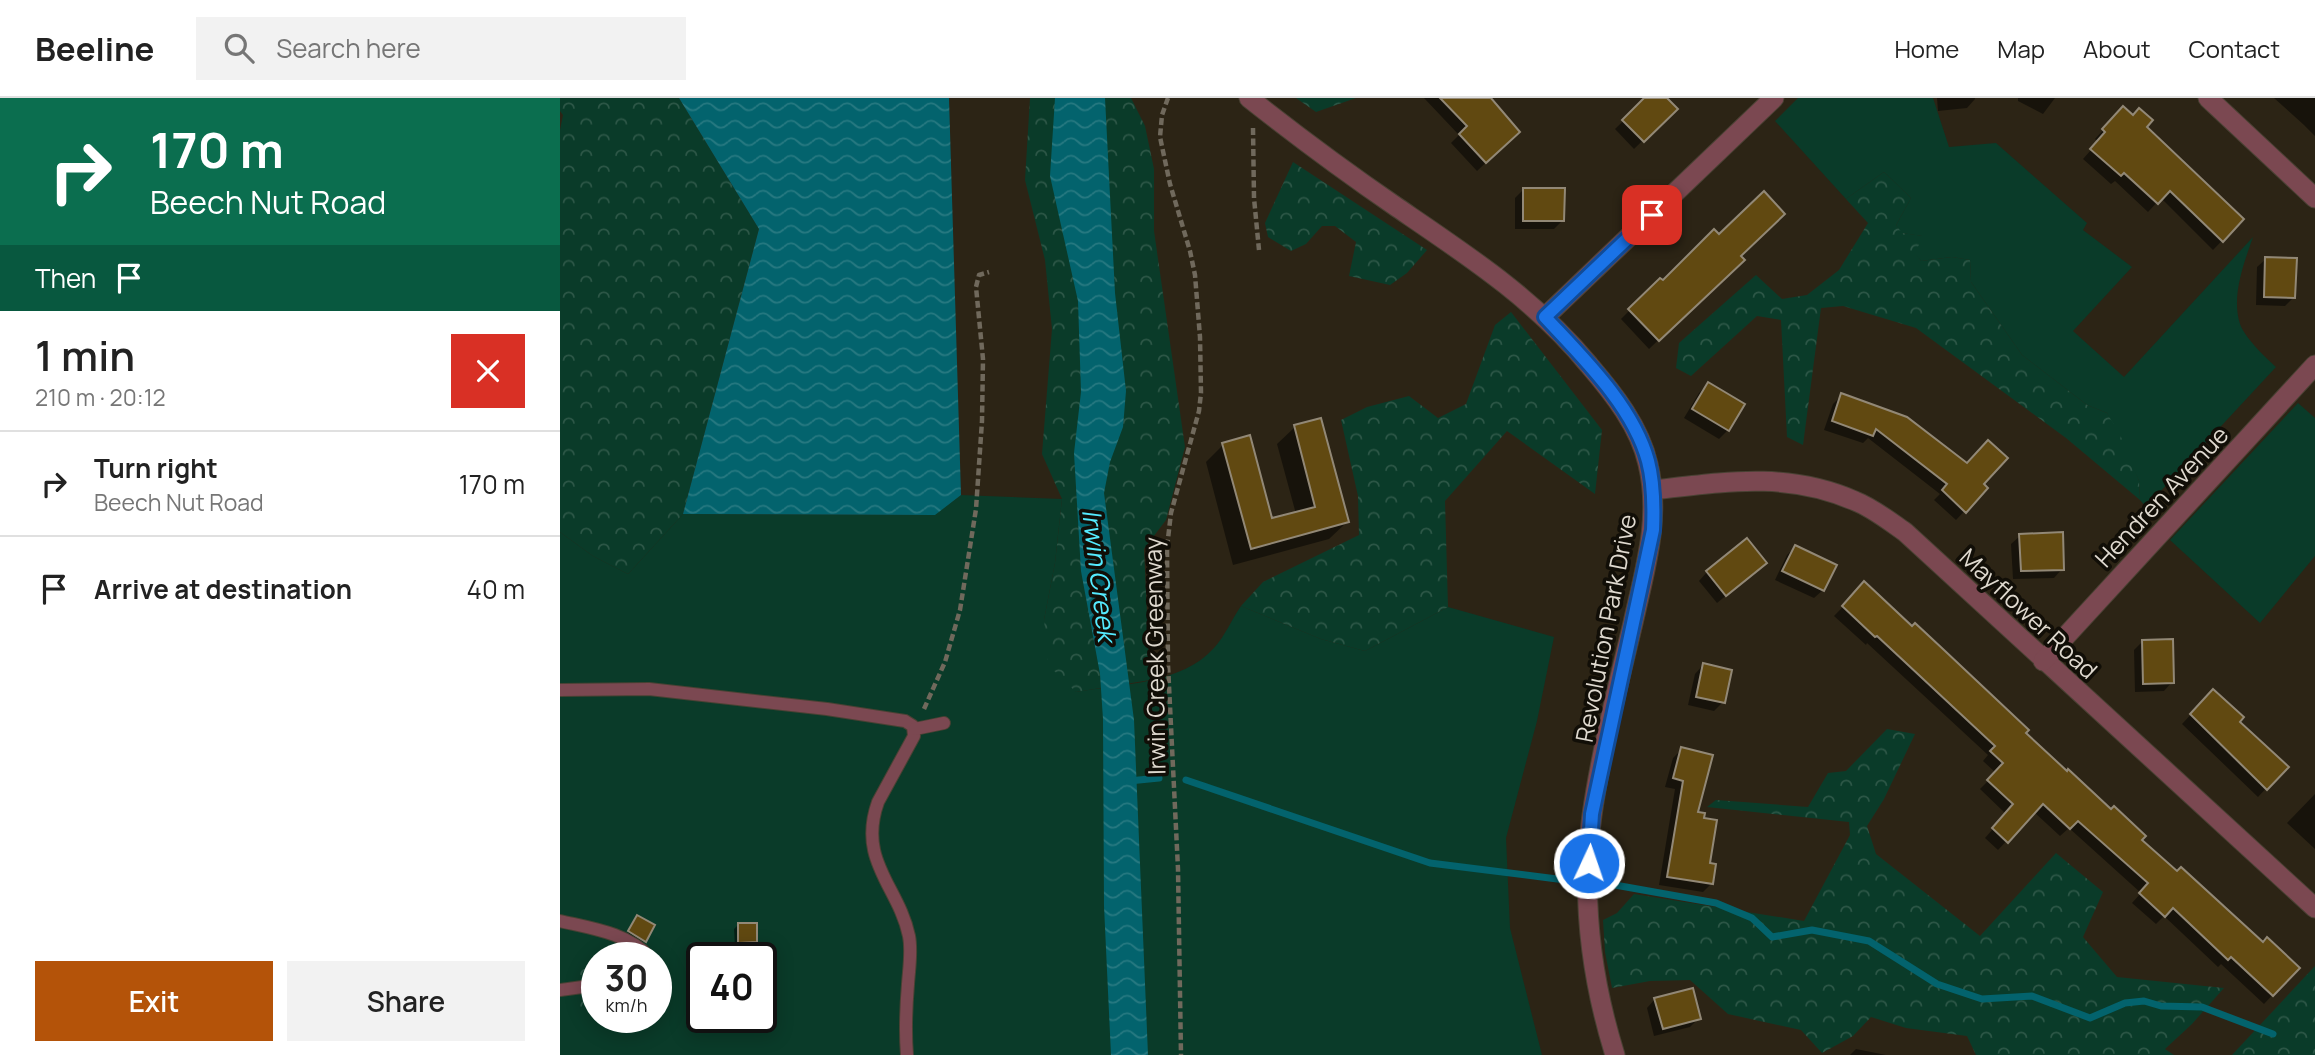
<!DOCTYPE html>
<html lang="en">
<head>
<meta charset="utf-8">
<style>
  body { margin:0; font-family:Manrope,sans-serif; background:#f2f2f2; color:#222; height:100vh; display:flex; flex-direction:column; font-size:26px; white-space:nowrap }
  * { box-sizing:border-box; margin:0 }
  p { font-size:23px; color:#767676 }
  .icon { flex:none; width:38px; height:38px; fill:none; stroke:currentColor; stroke-width:2; stroke-linecap:round; stroke-linejoin:round }
  .map { position:relative; flex:1; overflow:hidden }
  .side { display:flex; flex-direction:column; background:#fff; width:560px }
  .side>* { flex:none }
  .banner { background:#0b6e4f; color:#fff; overflow:hidden }
  .speed { position:absolute; left:21px; top:844px; display:flex; gap:14px; font-size:35px; font-weight:700; text-align:center }
  .speed>* { display:grid; place-content:center; width:91px; height:91px; border-radius:50%; background:#fff; box-shadow:0 4px 18px #0003; line-height:1 }
  .speed small { font-size:18px; font-weight:400 }
  .speed .limit { border:4px solid #111; border-radius:10px; background:#fff; color:#111 }
  .pin { position:absolute; display:grid; place-items:center; width:60px; height:60px; color:#fff; margin:-30px; border-radius:14px; box-shadow:0 4px 10px #0006 }
  .me { position:absolute; width:77px; margin:-38px; rotate:3deg; stroke-linejoin:round; filter:drop-shadow(0 0 5px #0008) }
  .turn { display:flex; align-items:center; gap:24px; height:147px; padding:0 35px; font-size:32px }
  .turn .icon { width:91px; height:91px; stroke-width:2.5 }
  .turn b { display:block; font-size:49px; line-height:60px }
  .then { display:flex; align-items:center; height:66px; padding:0 35px; background:#0003; gap:14px; font-size:26px }
  .round { display:grid; place-items:center; flex:none; width:74px; height:74px; border-radius:0px; background:#f2f2f2 }
  .head { display:flex; align-items:center; justify-content:space-between; height:119px; padding:0 35px }
  h1 { font-size:42px; font-weight:600; line-height:52px }
  .button { display:flex; gap:14px; margin-top:auto; padding:14px 35px }
  .button a { flex:1; height:80px; border-radius:0px; background:#b45309; color:#fff; font-size:28px; font-weight:600; line-height:80px; text-align:center }
  .button a+a { background:#f2f2f2; color:#222 }
  ul { padding:0; list-style:none }
  li { display:flex; align-items:center; gap:21px; height:105px; padding:0 35px; border-top:2px solid #e0e0e0 }
  li div { flex:1 }
  li b { display:block; font-size:26px }
  li em { font-style:normal }
  header { display:flex; align-items:center; gap:42px; box-sizing:border-box; height:98px; padding:0 35px; background:#fff; border-bottom:2px solid #e0e0e0 }
  header strong { font-size:33px }
  nav { display:flex; gap:38px; margin-inline-start:auto; font-size:24px }
  .search { width:490px; height:63px; background:#f2f2f2; display:flex; align-items:center; gap:18px; box-sizing:border-box; padding:0 24px; border-radius:0px; color:#767676; font-size:26px }
  main { display:flex; flex:1; min-height:0 }
  .map>svg:first-child { display:block }
  .green { fill:#0a3b29; fill-rule:evenodd }
  .forest { fill:url(#forest-crowns) }
  .water { fill:url(#water-waves) }
  .shadow { fill:#0007 }
  .lines { fill:none; stroke-linecap:round; stroke-linejoin:round }
  .stream { stroke:#03636d; stroke-width:7 }
  .building { fill:#614911; stroke:#928876; stroke-width:2 }
  .service-casing { stroke:#494133; stroke-width:14 }
  .minor-casing { stroke:#494133; stroke-width:21 }
  .tertiary-casing { stroke:#494133; stroke-width:21 }
  .path { stroke:#70695c; stroke-width:4.5; stroke-dasharray:7 3.5; stroke-linecap:butt }
  .service { stroke:#7b4851; stroke-width:12 }
  .minor { stroke:#7b4851; stroke-width:19 }
  .tertiary { stroke:#7b4851; stroke-width:19 }
  .route-casing { stroke:#114b97; stroke-width:18 }
  .route { stroke:#1a73e8; stroke-width:12 }
  .labels { text-anchor:middle; dominant-baseline:central; stroke-width:7; stroke-linejoin:round; paint-order:stroke }
  .street-label { font-size:24px; fill:#dfd9cf; stroke:#110e07 }
  .water-label { font-size:26px; font-style:italic; fill:#55ebff; stroke:#110e07 }
</style>
</head>
<body>
<header>
<strong>Beeline</strong>
<div class="search"><svg class="icon" aria-label="search" viewBox="0 0 24 24"><circle cx="10" cy="10" r="6"/><path d="M15 15l6 6"/></svg>Search here</div>
<nav><a>Home</a><a>Map</a><a>About</a><a>Contact</a></nav>
</header>
<main>
<section class="side">
<div class="banner">
<div class="turn"><svg class="icon" aria-label="right" viewBox="0 0 24 24"><path d="M7 20v-9h11M14 6l5 5-5 5"/></svg><div><b>170 m</b>Beech Nut Road</div></div>
<div class="then">Then<svg class="icon" aria-label="arrive" viewBox="0 0 24 24"><path d="M6 21V4h12l-3 4 3 4H6"/></svg></div>
</div>
<div class="head"><div><h1>1 min</h1><p>210 m · 20:12</p></div><a class="round" style="background:#d93025;color:#fff"><svg class="icon" aria-label="close" viewBox="0 0 24 24"><path d="M6 6l12 12M18 6L6 18"/></svg></a></div>
<ul>
<li><svg class="icon" aria-label="right" viewBox="0 0 24 24"><path d="M7 20v-9h11M14 6l5 5-5 5"/></svg><div><b>Turn right</b><p>Beech Nut Road</p></div><em>170 m</em></li>
<li><svg class="icon" aria-label="arrive" viewBox="0 0 24 24"><path d="M6 21V4h12l-3 4 3 4H6"/></svg><div><b>Arrive at destination</b></div><em>40 m</em></li>
</ul>
<div class="button"><a>Exit</a><a>Share</a></div>
</section>
<div class="map">
<svg width="1755" height="957" viewBox="0 0 1755 957">
  <defs>
    <pattern id="forest-crowns" width="20" height="18" patternUnits="userSpaceOnUse" patternTransform="scale(1.75)"><rect width="20" height="18" fill="#0a3b29"/><path d="M2 6a3 3 0 1 1 6 0M12 15a3 3 0 1 1 6 0" fill="none" stroke="#2d5747"/></pattern>
    <pattern id="water-waves" width="16" height="10" patternUnits="userSpaceOnUse" patternTransform="scale(1.75)"><rect width="16" height="10" fill="#03636d"/><path d="M0 5q4-4 8 0t8 0" fill="none" stroke="#277981"/></pattern>
  </defs>
  <rect width="100%" height="100%" fill="#2c2415"/>
  <g class="green">
    <path d="M 1238,0 L 1373,0 L 1389,49 L 1436,45 L 1527,125 L 1523,132 L 1572,169 L 1513,233 L 1564,279 L 1693,139 C 1684,165 1671,198 1680,226 C 1685,240 1705,259 1716,269 L 1586,409 L 1580,402 L 1579,383 L 1547,315 L 1527,307 L 1462,257 L 1411,184 L 1410,162 L 1392,159 L 1361,163 L 1354,155 L 1362,138 L 1341,135 L 1336,127 L 1351,100 L 1324,74 L 1286,101 L 1215,23 Z"/>
    <path d="M 1738,305 L 1755,320 L 1755,458 L 1700,525 L 1610,442 Z"/>
    <path d="M 401,397 L 502,401 L 495,465 L 484,522 L 516,594 C 561,586 622,586 654,550 C 665,538 672,521 681,508 L 761,541 L 805,553 L 888,509 L 994,539 L 977,623 L 946,740 L 950,830 L 982,957 L 0,957 L 0,434 L 33,458 L 68,476 L 123,416 L 374,417 ZM 37,859 L 96,859 L 96,919 L 37,919 ZM 142,859 L 201,859 L 201,919 L 142,919 Z"/>
  </g>
  <g class="forest">
    <path d="M 0,0 L 119,0 L 199,131 L 123,416 L 68,476 L 33,458 L 0,434 L 0,32 L 3,17 L 0,13 Z"/>
    <path d="M 470,0 L 571,0 L 585,28 L 594,71 L 594,133 L 625,349 L 606,422 L 584,451 L 590,582 L 516,594 L 488,567 L 484,522 L 495,465 L 502,401 L 482,356 L 492,231 L 485,162 L 465,82 Z"/>
    <path d="M 736,0 L 796,0 L 756,14 Z"/>
    <path d="M 733,64 L 867,152 L 847,175 L 830,187 L 789,178 L 796,144 L 775,128 L 762,128 L 746,146 L 731,153 L 708,139 L 705,125 Z"/>
    <path d="M 1324,74 L 1351,100 L 1336,127 L 1342,135 L 1363,138 L 1355,155 L 1361,163 L 1392,159 L 1410,162 L 1411,184 L 1462,257 L 1527,307 L 1547,315 L 1561,339 L 1579,383 L 1580,402 L 1506,340 L 1356,230 L 1283,208 L 1261,210 L 1243,347 L 1227,339 L 1221,222 L 1197,218 L 1131,278 L 1116,270 L 1119,245 L 1196,177 L 1222,201 L 1247,197 L 1279,172 L 1308,125 L 1286,101 Z"/>
    <path d="M 951,214 L 1042,332 L 1035,396 L 947,333 L 885,403 L 888,509 L 805,553 L 761,541 L 681,508 L 703,484 L 799,437 L 798,398 L 781,322 L 807,309 L 849,298 L 878,320 L 906,306 L 935,227 Z"/>
    <path d="M 1327,631 L 1355,636 L 1324,701 L 1307,728 L 1316,756 L 1420,838 L 1496,755 L 1543,794 L 1523,839 L 1557,879 L 1664,890 L 1632,926 L 1605,951 L 1614,957 L 1416,957 L 1407,938 L 1346,930 L 1311,919 L 1293,938 L 1262,955 L 1241,932 L 1168,916 L 1130,882 L 1090,883 L 1052,890 L 1045,854 L 1043,822 L 1057,815 L 1074,796 L 1244,823 L 1290,737 L 1289,724 L 1147,709 L 1156,702 L 1248,709 L 1268,675 L 1286,673 Z"/>
    <path d="M 21,868 L 37,878 L 37,912 L 0,914 L 0,869 Z"/>
    <path d="M 1755,868 L 1755,957 L 1672,957 Z"/>
  </g>
  <g class="water">
    <path d="M 119,0 L 389,0 L 401,397 L 375,417 L 123,416 L 199,131 Z"/>
    <path d="M 495,0 L 545,0 L 555,195 L 566,293 L 563,329 L 550,364 L 544,395 L 574,622 L 588,957 L 551,957 L 544,808 L 543,621 L 540,576 L 521,473 L 514,355 L 521,294 L 518,203 L 490,78 Z"/>
  </g>
  <g class="shadow">
    <path d="M 864,0 L 914,0 L 958,34 L 917,73 L 891,45 L 899,37 Z"/>
    <path d="M 1087,0 L 1104,0 L 1115,11 L 1074,51 L 1055,31 Z"/>
    <path d="M 1377,0 L 1415,0 L 1415,1 L 1407,10 L 1378,13 Z"/>
    <path d="M 1458,0 L 1495,0 L 1483,16 L 1458,3 Z"/>
    <path d="M 1714,0 L 1755,0 L 1755,38 L 1744,27 Z"/>
    <path d="M 1555,19 L 1585,29 L 1682,122 L 1653,152 L 1601,100 L 1588,114 L 1555,83 L 1551,86 L 1523,61 L 1538,44 L 1535,41 Z"/>
    <path d="M 964,91 L 1002,123 L 994,131 L 955,131 L 955,100 Z"/>
    <path d="M 1179,159 L 1182,162 L 1089,251 L 1061,221 L 1100,182 L 1103,185 Z"/>
    <path d="M 1706,161 L 1734,199 L 1725,208 L 1696,207 L 1697,169 Z"/>
    <path d="M 1148,286 L 1168,332 L 1159,341 L 1124,320 L 1139,295 Z"/>
    <path d="M 1282,297 L 1407,367 L 1426,390 L 1396,422 L 1374,402 L 1380,396 L 1308,340 L 1303,345 L 1264,332 L 1273,306 Z"/>
    <path d="M 735,329 L 787,424 L 769,441 L 673,467 L 646,364 L 663,347 L 711,423 L 736,416 L 717,346 Z"/>
    <path d="M 1460,438 L 1502,471 L 1494,480 L 1453,481 L 1451,446 Z"/>
    <path d="M 1235,449 L 1263,492 L 1254,500 L 1215,482 L 1227,457 Z"/>
    <path d="M 1196,473 L 1157,505 L 1139,483 L 1147,474 Z"/>
    <path d="M 1305,486 L 1580,742 L 1703,846 L 1738,870 L 1704,906 L 1661,866 L 1658,869 L 1604,818 L 1596,826 L 1572,805 L 1581,795 L 1509,730 L 1500,738 L 1474,714 L 1438,752 L 1425,740 L 1446,716 L 1420,691 L 1436,675 L 1423,663 L 1428,657 L 1307,545 L 1306,547 L 1274,518 Z"/>
    <path d="M 1582,544 L 1612,584 L 1604,593 L 1575,594 L 1574,552 Z"/>
    <path d="M 1143,567 L 1163,604 L 1154,613 L 1128,607 L 1135,576 Z"/>
    <path d="M 1653,593 L 1677,624 L 1726,669 L 1698,699 L 1622,626 Z"/>
    <path d="M 1122,651 L 1151,786 L 1143,794 L 1099,787 L 1115,691 L 1105,689 L 1113,660 Z"/>
    <path d="M 1755,696 L 1755,751 L 1727,725 Z"/>
    <path d="M 74,823 L 84,843 L 81,847 L 66,838 Z"/>
    <path d="M 178,827 L 195,844 L 191,847 L 175,848 L 174,831 Z"/>
    <path d="M 1095,901 L 1139,920 L 1130,929 L 1094,938 L 1087,910 Z"/>
    <path d="M 1296,951 L 1326,957 L 1290,957 Z"/>
  </g>
  <g class="lines">
    <g class="stream">
      <path d="M 626,682 L 870,765 L 1005,782"/>
      <path d="M 569,683 L 599,680"/>
      <path d="M 1055,787 L 1156,805 L 1192,820 L 1212,839 L 1252,832 L 1309,843 L 1377,886 L 1422,901 L 1472,898 L 1530,920 L 1565,905 L 1584,903 L 1601,908 L 1642,909 L 1713,936"/>
    </g>
  </g>
  <g class="building">
    <path d="M 880,0 L 931,0 L 960,34 L 926,65 L 899,36 L 907,28 Z"/>
    <path d="M 1084,0 L 1107,0 L 1118,11 L 1084,44 L 1062,22 Z"/>
    <path d="M 1563,8 L 1573,17 L 1579,10 L 1593,22 L 1587,29 L 1684,121 L 1663,144 L 1610,93 L 1598,106 L 1564,75 L 1561,78 L 1530,51 L 1545,34 L 1542,31 Z"/>
    <path d="M 963,90 L 1005,90 L 1004,123 L 963,123 Z"/>
    <path d="M 1204,93 L 1225,116 L 1181,158 L 1185,162 L 1099,243 L 1068,211 L 1100,180 L 1103,182 L 1154,131 L 1159,136 Z"/>
    <path d="M 1705,159 L 1737,160 L 1735,200 L 1704,199 Z"/>
    <path d="M 1148,284 L 1185,306 L 1169,333 L 1132,311 Z"/>
    <path d="M 1281,295 L 1347,319 L 1407,365 L 1428,342 L 1448,360 L 1424,386 L 1428,390 L 1406,415 L 1382,392 L 1387,386 L 1316,331 L 1313,338 L 1272,323 Z"/>
    <path d="M 761,320 L 789,424 L 691,451 L 662,345 L 690,337 L 712,420 L 755,409 L 734,327 Z"/>
    <path d="M 1503,434 L 1504,472 L 1461,473 L 1459,436 Z"/>
    <path d="M 1187,440 L 1207,465 L 1166,498 L 1146,473 Z"/>
    <path d="M 1235,447 L 1277,467 L 1264,493 L 1222,473 Z"/>
    <path d="M 1304,483 L 1352,528 L 1355,525 L 1384,552 L 1469,632 L 1466,635 L 1507,673 L 1508,671 L 1551,711 L 1554,708 L 1586,738 L 1582,742 L 1617,773 L 1621,769 L 1703,844 L 1707,839 L 1740,870 L 1713,898 L 1671,859 L 1668,862 L 1613,810 L 1605,819 L 1579,795 L 1588,785 L 1518,723 L 1510,731 L 1483,706 L 1448,745 L 1432,730 L 1453,706 L 1427,682 L 1443,665 L 1430,653 L 1435,648 L 1317,538 L 1315,539 L 1282,508 Z"/>
    <path d="M 1613,541 L 1614,585 L 1583,586 L 1582,542 Z"/>
    <path d="M 1143,565 L 1172,572 L 1165,605 L 1136,599 Z"/>
    <path d="M 1653,591 L 1684,619 L 1680,624 L 1729,669 L 1707,692 L 1630,616 Z"/>
    <path d="M 1121,649 L 1153,657 L 1138,714 L 1145,715 L 1144,720 L 1157,722 L 1150,765 L 1156,766 L 1153,786 L 1107,779 L 1123,683 L 1113,680 Z"/>
    <path d="M 77,817 L 95,827 L 86,844 L 68,833 Z"/>
    <path d="M 178,825 L 197,825 L 197,844 L 178,845 Z"/>
    <path d="M 1133,890 L 1141,921 L 1103,931 L 1094,900 Z"/>
  </g>
  <g class="lines">
    <defs>
      <g id="service">
        <path d="M 0,592 L 89,591 L 267,611 L 345,623 L 353,628 L 354,638 L 318,704 C 297,763 339,789 349,838 C 352,853 349,871 348,886 C 346,910 345,933 347,957"/>
        <path d="M 355,631 L 384,625"/>
        <path d="M 0,823 C 30,830 68,835 89,859"/>
        <path d="M 0,892 L 37,887"/>
      </g>
      <g id="minor">
        <path d="M 1648,0 L 1755,100"/>
        <path d="M 985,219 L 1214,0"/>
        <path d="M 1093,392 C 1164,384 1227,373 1295,403 C 1313,410 1329,423 1345,434 L 1755,810"/>
        <path d="M 1483,563 L 1755,267"/>
      </g>
      <path id="tertiary" d="M 689,0 C 737,38 787,75 838,110 C 907,157 976,202 1029,267 C 1053,295 1080,329 1088,366 C 1101,420 1085,471 1073,525 C 1058,588 1041,653 1032,717 C 1021,797 1031,880 1055,957"/>
    </defs>
    <use href="#service" class="service-casing"/>
    <use href="#minor" class="minor-casing"/>
    <use href="#tertiary" class="tertiary-casing"/>
    <g class="path">
      <path d="M 608,0 L 602,17 L 600,39 L 610,86 L 630,153 L 635,177 L 640,239 L 641,295 L 639,313 L 611,415 L 607,449 L 608,567 L 618,771 L 621,957"/>
      <path d="M 693,30 L 694,100 L 699,152"/>
      <path d="M 364,611 L 385,564 L 400,512 L 416,411 L 422,323 L 423,261 L 416,189 L 419,177 L 429,174"/>
    </g>
    <use href="#service" class="service"/>
    <use href="#minor" class="minor"/>
    <use href="#tertiary" class="tertiary"/>
  </g>
  <g class="lines">
    <defs>
      <path id="route" d="M 1029,765 L 1032,716 L 1093,432 C 1094,409 1094,386 1088,363 C 1073,308 1023,260 985,219 L 1092,117"/>
    </defs>
    <use href="#route" class="route-casing"/>
    <use href="#route" class="route"/>
  </g>
  <g class="labels">
    <g class="street-label">
      <text transform="translate(1601 398) rotate(-47)">Hendren Avenue</text>
      <text transform="translate(1469 515) rotate(43)">Mayflower Road</text>
      <text transform="translate(1045 530) rotate(-79)">Revolution Park Drive</text>
      <text transform="translate(594 558) rotate(-91)">Irwin Creek Greenway</text>
    </g>
    <g class="water-label">
      <text transform="translate(540 477) rotate(83)">Irwin Creek</text>
    </g>
  </g>
</svg>
<div class="speed"><div>30<small>km/h</small></div><div class="limit">40</div></div>
<div class="pin" style="left:1092px;top:117px;background:#d93025"><svg class="icon" aria-label="arrive" viewBox="0 0 24 24"><path d="M6 21V4h12l-3 4 3 4H6"/></svg></div>
<svg class="me" style="left:1029px;top:765px" viewBox="-20 -20 40 40"><circle r="17" fill="#1a73e8" stroke="#fff" stroke-width="3"/><path d="M0-11L8 9 0 5-8 9z" fill="#fff"/></svg>
</div>
</main>
</body>
</html>
